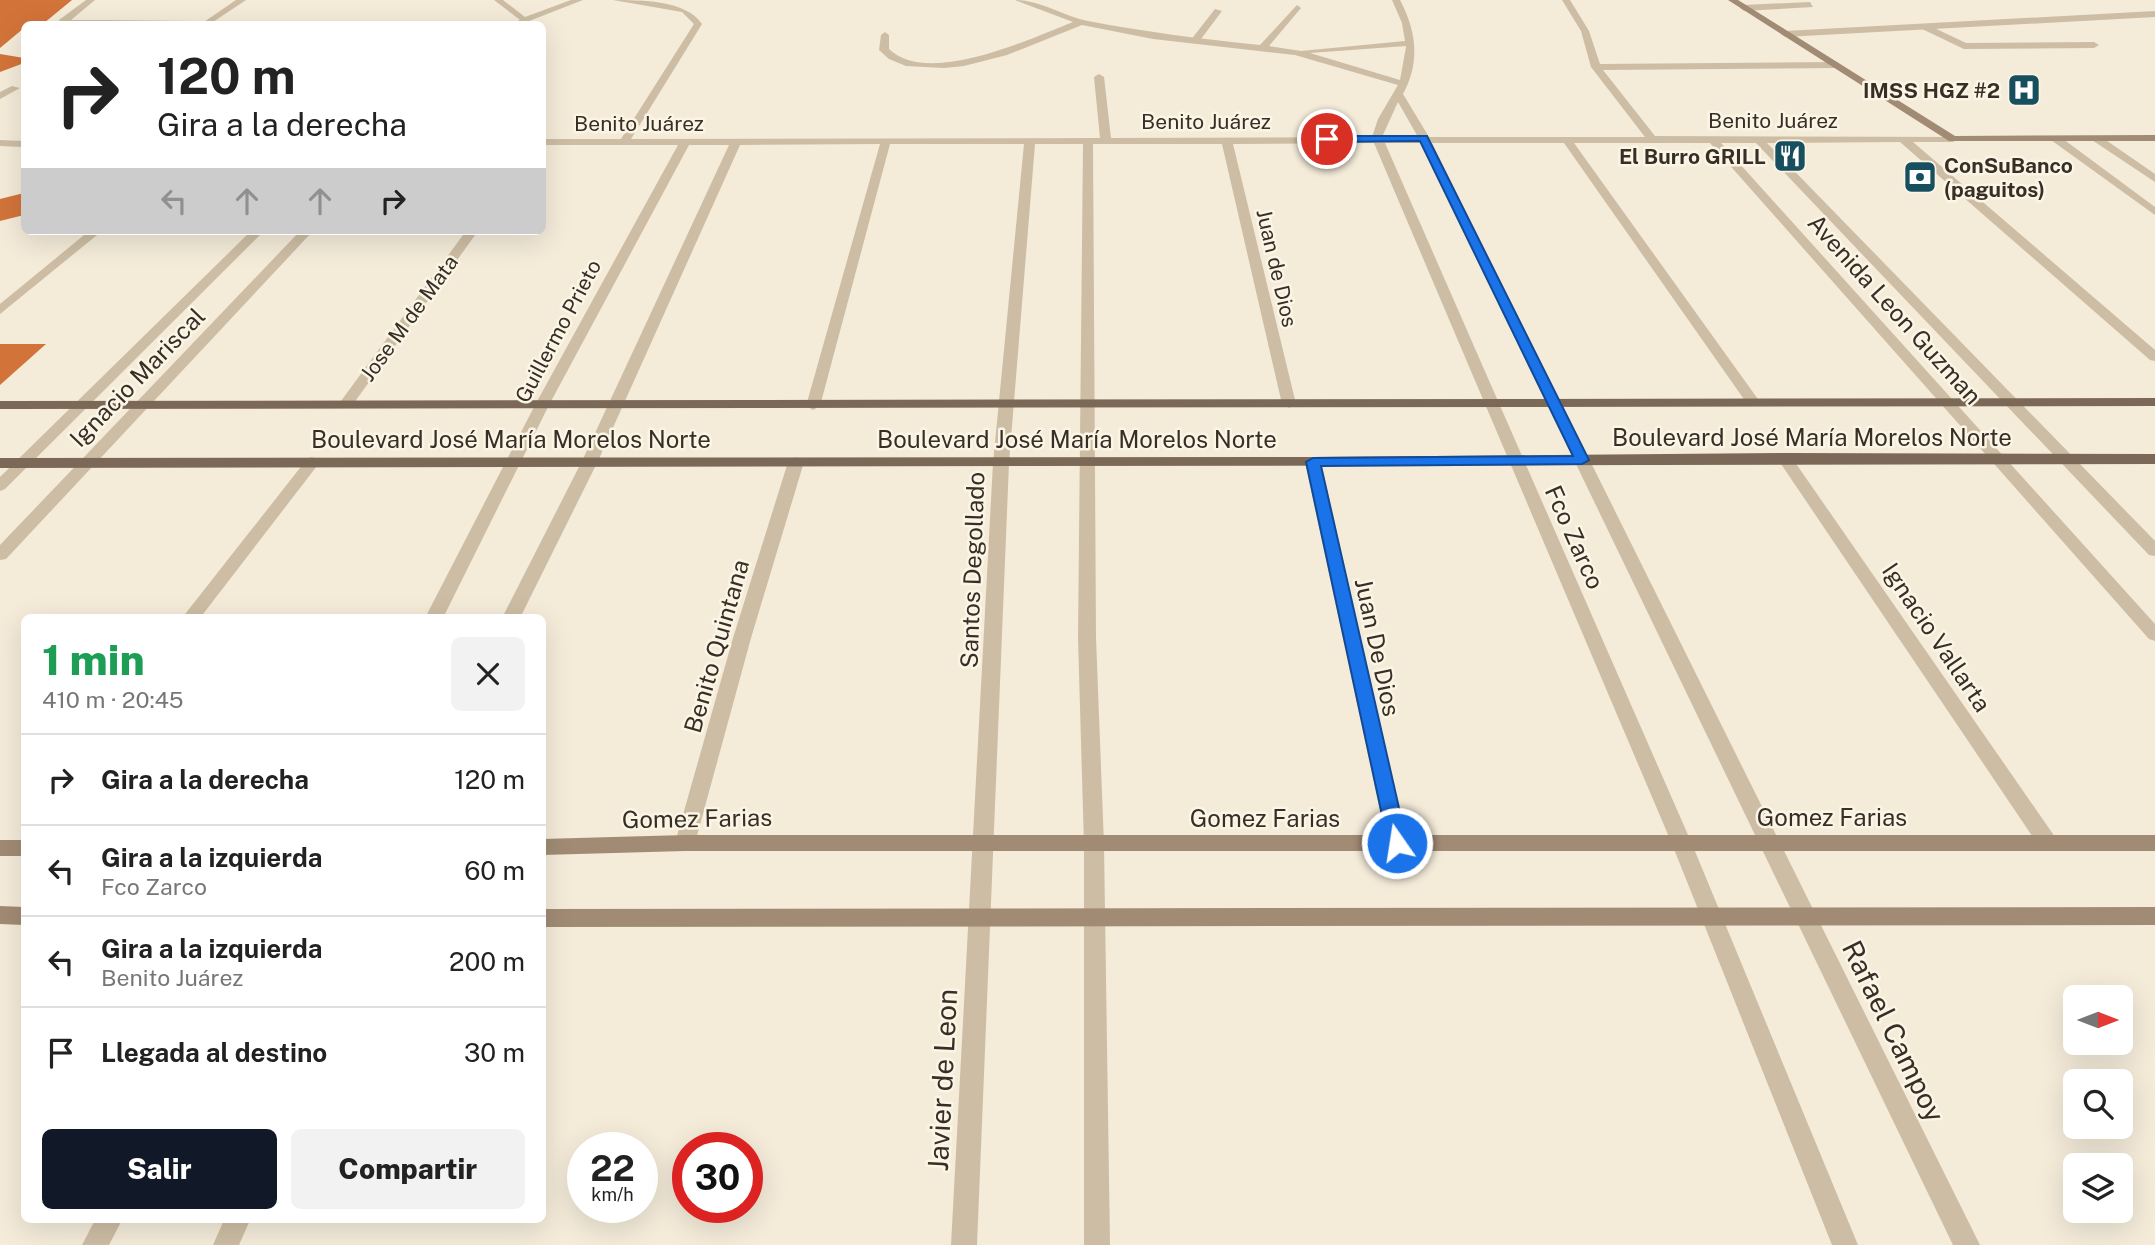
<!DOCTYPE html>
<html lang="es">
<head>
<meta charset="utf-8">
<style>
  body { margin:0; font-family:"Public Sans",sans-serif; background:#f2f2f2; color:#222; height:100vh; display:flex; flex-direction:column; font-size:26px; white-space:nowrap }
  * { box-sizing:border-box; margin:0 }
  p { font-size:23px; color:#767676 }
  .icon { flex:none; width:38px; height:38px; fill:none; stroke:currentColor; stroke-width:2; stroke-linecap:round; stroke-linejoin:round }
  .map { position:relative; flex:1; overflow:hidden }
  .panel { position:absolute; left:21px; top:614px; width:525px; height:609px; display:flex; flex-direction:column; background:#fff; border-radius:10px; box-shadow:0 7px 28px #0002 }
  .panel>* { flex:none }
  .banner { position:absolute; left:21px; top:21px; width:525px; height:214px; border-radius:10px; box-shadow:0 7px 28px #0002; background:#fff; color:#222; overflow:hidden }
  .needle { width:46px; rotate:90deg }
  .controls { position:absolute; left:2063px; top:985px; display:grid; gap:14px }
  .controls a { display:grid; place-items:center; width:70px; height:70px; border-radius:10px; background:#fff; box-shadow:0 7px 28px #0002; font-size:35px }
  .speed { position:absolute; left:567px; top:1132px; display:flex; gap:14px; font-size:35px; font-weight:700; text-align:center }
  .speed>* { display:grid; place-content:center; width:91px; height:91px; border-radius:50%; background:#fff; box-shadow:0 7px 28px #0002; line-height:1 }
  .speed small { font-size:18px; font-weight:400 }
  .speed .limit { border:10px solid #d22; background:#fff; color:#111 }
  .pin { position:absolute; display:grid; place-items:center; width:60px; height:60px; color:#fff; margin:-30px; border:4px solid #fff; border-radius:50%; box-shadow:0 2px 7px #0007 }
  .me { position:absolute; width:77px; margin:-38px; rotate:347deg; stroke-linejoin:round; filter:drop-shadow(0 0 5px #0008) }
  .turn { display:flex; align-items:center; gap:24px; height:147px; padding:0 21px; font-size:32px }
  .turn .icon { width:91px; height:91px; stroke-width:2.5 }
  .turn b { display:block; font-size:49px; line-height:60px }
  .lanes { display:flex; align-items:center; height:66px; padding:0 21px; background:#0003; justify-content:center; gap:35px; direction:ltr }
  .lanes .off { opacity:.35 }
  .round { display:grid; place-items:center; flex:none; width:74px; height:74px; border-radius:10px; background:#f2f2f2 }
  .head { display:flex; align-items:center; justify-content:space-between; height:119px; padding:0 21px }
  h1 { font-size:42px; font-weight:800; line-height:52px; color:#1e9e55 }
  .primary-button { display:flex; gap:14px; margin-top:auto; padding:14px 21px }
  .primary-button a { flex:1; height:80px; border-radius:10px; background:#111827; color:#fff; font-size:28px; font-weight:800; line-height:80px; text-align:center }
  .primary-button a+a { background:#f2f2f2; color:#222 }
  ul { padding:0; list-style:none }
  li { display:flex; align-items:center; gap:21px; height:91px; padding:0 21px; border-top:2px solid #e0e0e0 }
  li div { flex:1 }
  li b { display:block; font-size:26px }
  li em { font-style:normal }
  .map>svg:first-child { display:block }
  .building { fill:#d2743a }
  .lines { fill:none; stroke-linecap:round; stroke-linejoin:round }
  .lane { fill:#cdbda4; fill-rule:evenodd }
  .street { fill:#cdbda4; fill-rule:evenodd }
  .secondary { fill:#a18b75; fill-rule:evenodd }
  .primary { fill:#7b6856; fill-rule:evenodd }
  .route { fill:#1a73e8; stroke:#114b97; stroke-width:2 }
  .labels { text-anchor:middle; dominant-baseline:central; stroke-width:5; stroke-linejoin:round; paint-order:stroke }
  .far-poi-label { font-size:21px; font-weight:bold; fill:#382e26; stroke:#fbf5e6; text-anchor:end }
  .far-street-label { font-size:21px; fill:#382e26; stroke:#fbf5e6 }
  .street-label { font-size:24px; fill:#382e26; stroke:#fbf5e6 }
  .near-street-label { font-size:28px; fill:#382e26; stroke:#fbf5e6 }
</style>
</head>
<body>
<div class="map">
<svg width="2155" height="1245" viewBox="0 0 2155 1245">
  <rect width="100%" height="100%" fill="#f4ebd9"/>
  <g class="building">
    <path d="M 0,0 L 72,0 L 44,23 L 24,24 L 24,28 L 0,48 Z"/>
    <path d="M 0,54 L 24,58 L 24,63 L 0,72 Z"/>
    <path d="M 24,193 L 24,215 L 0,221 L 0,199 Z"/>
    <path d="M 0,344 L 46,344 L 0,385 Z"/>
  </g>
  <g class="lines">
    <g class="lane">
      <path d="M 86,0 L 95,0 L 71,20 L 104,20 L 107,24 L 59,24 L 59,20 Z"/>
      <path d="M 1810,2 L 1813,7 L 1744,11 L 1740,8 L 1744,5 Z"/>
      <path d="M 1215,9 L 1222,11 L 1198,43 L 1192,43 L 1190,41 Z"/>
      <path d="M 524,17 L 527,22 L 513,24 Z"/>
      <path d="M 1920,24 L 1926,24 L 1966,43 L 2094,42 L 2099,45 L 2094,48 L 1964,49 L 1920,28 Z"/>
      <path d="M 12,86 L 20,88 L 0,99 L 0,92 Z"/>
    </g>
    <g class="street">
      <path d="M 236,0 L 246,0 L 210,24 L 201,24 Z"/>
      <path d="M 494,0 L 503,0 L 525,17 L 571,0 L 583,0 L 524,23 Z"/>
      <path d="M 613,0 C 641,0 686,0 702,24 L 631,139 L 1100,138 L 1094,77 L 1099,74 L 1104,77 L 1111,138 L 1372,137 L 1378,119 L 1398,85 L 1295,55 L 1153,39 L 1082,25 L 1007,55 L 964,66 L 944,68 L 906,66 L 889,59 L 879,50 L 881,35 L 885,32 L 889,35 L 889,49 C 928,87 1030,39 1073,22 L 1015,0 C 1040,0 1063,16 1088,21 C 1145,32 1202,39 1260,45 L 1297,5 L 1301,8 L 1269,46 L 1301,51 L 1405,41 L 1402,23 L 1392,0 L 1400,0 C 1417,32 1420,63 1403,94 L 1429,137 L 1645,137 L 1591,67 L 1581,31 L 1562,0 L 1570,0 L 1589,31 L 1600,64 L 1836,62 L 1841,65 L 1836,68 L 1603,70 L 1655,136 L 1957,137 L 1958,139 L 1953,142 L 1913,142 L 2155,350 L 2155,361 L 2150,360 L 1900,142 L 1767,143 L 2155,541 L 2155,556 L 2149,555 L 1756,143 L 1721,143 L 2155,624 L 2155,641 L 2149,639 L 1710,143 L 1574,143 L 1760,402 L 1753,406 L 1748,405 L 1564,143 L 1432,143 L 1980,1245 L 1953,1245 L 1421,143 L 1385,143 L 1692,844 L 1858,1245 L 1832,1245 L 1672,844 L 1374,143 L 1233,144 L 1296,404 L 1289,408 L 1282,404 L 1222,144 L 1093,144 L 1096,638 L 1104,845 L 1110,1245 L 1084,1245 L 1084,845 L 1078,638 L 1083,144 L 1035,144 L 1009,463 L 977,1245 L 951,1245 L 993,463 L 1024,144 L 890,144 L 820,406 L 813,410 L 806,406 L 880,144 L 740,145 L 598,461 L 520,618 L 502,618 L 582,461 L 729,145 L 689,145 L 549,405 L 443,618 L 425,618 L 535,405 L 678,145 L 542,145 L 542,139 L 621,139 L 694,24 L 682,12 ZM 1406,47 L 1400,80 L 1310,53 L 1406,46 ZM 1398,102 L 1418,137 L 1382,137 Z"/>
      <path d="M 2155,11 L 2155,17 L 1785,37 L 1781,34 L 1785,31 Z"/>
      <path d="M 104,20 L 195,21 L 199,24 L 101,24 Z"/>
      <path d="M 2051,136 L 2059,136 L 2155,207 L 2155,215 L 2051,140 Z"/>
      <path d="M 2092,136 L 2100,136 L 2155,174 L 2155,182 L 2092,140 Z"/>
      <path d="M 0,140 L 24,141 L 24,147 L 0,146 Z"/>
      <path d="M 89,231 L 102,231 L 0,314 L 0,304 Z"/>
      <path d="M 251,231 L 264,231 L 5,489 L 0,491 L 0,477 Z"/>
      <path d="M 300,231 L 313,231 L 6,559 L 0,560 L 0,545 Z"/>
      <path d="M 466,231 L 478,231 L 351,407 L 341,407 L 341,401 Z"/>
      <path d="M 1785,453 L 1790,455 L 2055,837 L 2058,843 L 2055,849 L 2048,851 L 2041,849 L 1777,458 Z"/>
      <path d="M 312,457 L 320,462 L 200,618 L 182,618 L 307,459 Z"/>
      <path d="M 796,457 L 804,462 L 751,638 L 695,843 L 692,849 L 685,851 L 678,849 L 675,843 L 733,638 L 788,462 Z"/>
      <path d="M 1313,457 L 1321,462 L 1407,843 L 1404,849 L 1397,851 L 1390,849 L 1387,843 L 1305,462 Z"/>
      <path d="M 95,1220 L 122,1220 L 109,1245 L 82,1245 Z"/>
      <path d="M 224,1220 L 250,1220 L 239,1245 L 213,1245 Z"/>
    </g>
    <g class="secondary">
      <path d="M 1728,0 L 1738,0 L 1955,136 L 2155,135 L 2155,141 L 1949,141 Z"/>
      <path d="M 685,835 L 2155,835 L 2155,851 L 685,851 L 542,855 L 542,839 Z"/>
      <rect x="0" y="840" width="24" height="16"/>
      <path d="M 0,906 L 24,907 L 24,925 L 0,924 Z"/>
      <path d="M 2155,907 L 2155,925 L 542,927 L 542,909 Z"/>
    </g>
    <g class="primary">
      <path d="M 2155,398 L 2155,406 L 0,409 L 0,401 Z"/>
      <path d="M 1785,453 L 2155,454 L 2155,464 L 0,468 L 0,458 L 1313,457 Z"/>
    </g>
  </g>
  <path class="route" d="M 1427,136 L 1589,460 L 1582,464 L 1321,466 L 1407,843 L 1404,848 L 1397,851 L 1391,848 L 1388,843 L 1306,462 L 1313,458 L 1573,456 L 1420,141 L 1327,142 L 1322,139 L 1327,136 Z"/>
  <defs>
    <symbol id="hospital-square" viewBox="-11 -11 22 22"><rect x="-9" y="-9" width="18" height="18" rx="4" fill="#184f5e" stroke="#fbf5e6"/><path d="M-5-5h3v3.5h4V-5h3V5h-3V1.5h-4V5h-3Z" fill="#fff"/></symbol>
    <symbol id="restaurant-square" viewBox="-11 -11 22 22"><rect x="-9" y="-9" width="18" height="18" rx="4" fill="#184f5e" stroke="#fbf5e6"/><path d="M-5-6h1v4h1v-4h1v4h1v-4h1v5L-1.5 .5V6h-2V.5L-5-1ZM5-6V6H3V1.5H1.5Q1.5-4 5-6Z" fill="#fff"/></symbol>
    <symbol id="bank-square" viewBox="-11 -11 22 22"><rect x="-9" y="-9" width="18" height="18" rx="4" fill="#184f5e" stroke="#fbf5e6"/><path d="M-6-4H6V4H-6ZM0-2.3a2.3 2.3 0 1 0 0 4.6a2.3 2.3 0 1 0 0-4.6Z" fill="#fff"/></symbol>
  </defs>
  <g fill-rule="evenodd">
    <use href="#hospital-square" x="2005" y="71" width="38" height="38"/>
    <use href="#restaurant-square" x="1771" y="137" width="38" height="38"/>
    <use href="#bank-square" x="1901" y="158" width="38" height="38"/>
  </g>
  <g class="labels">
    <g class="far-poi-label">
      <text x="2000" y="90">IMSS HGZ #2</text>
      <text x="1766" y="156">El Burro GRILL</text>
      <text x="1944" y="165" text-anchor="start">ConSuBanco<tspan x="1944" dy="24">(paguitos)</tspan></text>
    </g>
    <g class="far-street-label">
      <text x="1773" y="120">Benito Juárez</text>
      <text x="1206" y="121">Benito Juárez</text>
      <text x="639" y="123">Benito Juárez</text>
      <text transform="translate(1277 268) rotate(77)">Juan de Dios</text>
      <text transform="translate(409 318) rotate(-54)">Jose M de Mata</text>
      <text transform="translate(558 331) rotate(-62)">Guillermo Prieto</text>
    </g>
    <g class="street-label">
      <text transform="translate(1895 309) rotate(48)">Avenida Leon Guzman</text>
      <text transform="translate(137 377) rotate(-46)">Ignacio Mariscal</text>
      <text x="1812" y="437">Boulevard José María Morelos Norte</text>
      <text x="511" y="439">Boulevard José María Morelos Norte</text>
      <text x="1077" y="439">Boulevard José María Morelos Norte</text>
      <text transform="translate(1575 537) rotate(66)">Fco Zarco</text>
      <text transform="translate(972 570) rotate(-88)">Santos Degollado</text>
      <text transform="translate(1937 637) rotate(56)">Ignacio Vallarta</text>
      <text transform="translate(716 646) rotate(-74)">Benito Quintana</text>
      <text transform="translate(1378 647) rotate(78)">Juan De Dios</text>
      <text x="1832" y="817">Gomez Farias</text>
      <text transform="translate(697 818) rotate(-1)">Gomez Farias</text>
      <text x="1265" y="818">Gomez Farias</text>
    </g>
    <g class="near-street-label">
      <text transform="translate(1894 1031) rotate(64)">Rafael Campoy</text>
      <text transform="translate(942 1080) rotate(-87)">Javier de Leon</text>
    </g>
  </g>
</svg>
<div class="controls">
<a><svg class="needle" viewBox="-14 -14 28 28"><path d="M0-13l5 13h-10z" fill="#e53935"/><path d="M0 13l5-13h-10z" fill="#767676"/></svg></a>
<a><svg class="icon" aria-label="search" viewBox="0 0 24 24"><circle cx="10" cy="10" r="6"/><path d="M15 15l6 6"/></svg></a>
<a><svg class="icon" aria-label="layers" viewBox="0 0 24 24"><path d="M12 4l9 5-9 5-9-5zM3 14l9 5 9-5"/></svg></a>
</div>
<div class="speed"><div>22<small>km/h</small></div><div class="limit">30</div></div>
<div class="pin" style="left:1327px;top:139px;background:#d93025"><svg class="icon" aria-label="arrive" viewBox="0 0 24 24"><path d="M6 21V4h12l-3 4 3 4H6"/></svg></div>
<svg class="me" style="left:1397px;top:843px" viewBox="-20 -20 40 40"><circle r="17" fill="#1a73e8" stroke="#fff" stroke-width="3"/><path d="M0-11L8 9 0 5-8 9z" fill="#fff"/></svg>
<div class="banner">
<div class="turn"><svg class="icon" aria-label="right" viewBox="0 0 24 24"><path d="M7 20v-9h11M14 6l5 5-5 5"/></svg><div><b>120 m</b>Gira a la derecha</div></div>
<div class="lanes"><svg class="icon off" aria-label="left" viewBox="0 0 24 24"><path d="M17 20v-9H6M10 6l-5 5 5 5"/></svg><svg class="icon off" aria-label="ahead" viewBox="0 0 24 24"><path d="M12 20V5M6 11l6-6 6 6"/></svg><svg class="icon off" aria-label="ahead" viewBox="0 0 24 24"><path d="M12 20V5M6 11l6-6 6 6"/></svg><svg class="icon" aria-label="right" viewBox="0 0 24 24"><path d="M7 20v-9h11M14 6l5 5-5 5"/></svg></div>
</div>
<section class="panel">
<div class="head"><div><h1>1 min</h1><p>410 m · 20:45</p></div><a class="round"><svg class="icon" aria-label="close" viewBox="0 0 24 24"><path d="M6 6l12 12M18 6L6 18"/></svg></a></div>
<ul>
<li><svg class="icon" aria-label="right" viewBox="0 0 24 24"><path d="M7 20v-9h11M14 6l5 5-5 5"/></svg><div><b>Gira a la derecha</b></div><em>120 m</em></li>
<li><svg class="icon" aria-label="left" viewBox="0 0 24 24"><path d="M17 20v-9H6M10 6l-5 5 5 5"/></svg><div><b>Gira a la izquierda</b><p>Fco Zarco</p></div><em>60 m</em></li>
<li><svg class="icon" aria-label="left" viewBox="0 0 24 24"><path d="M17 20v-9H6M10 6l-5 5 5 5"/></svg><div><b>Gira a la izquierda</b><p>Benito Juárez</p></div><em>200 m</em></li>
<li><svg class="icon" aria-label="arrive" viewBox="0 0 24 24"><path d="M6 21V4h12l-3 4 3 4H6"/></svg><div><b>Llegada al destino</b></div><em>30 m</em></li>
</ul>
<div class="primary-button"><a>Salir</a><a>Compartir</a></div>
</section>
</div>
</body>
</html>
